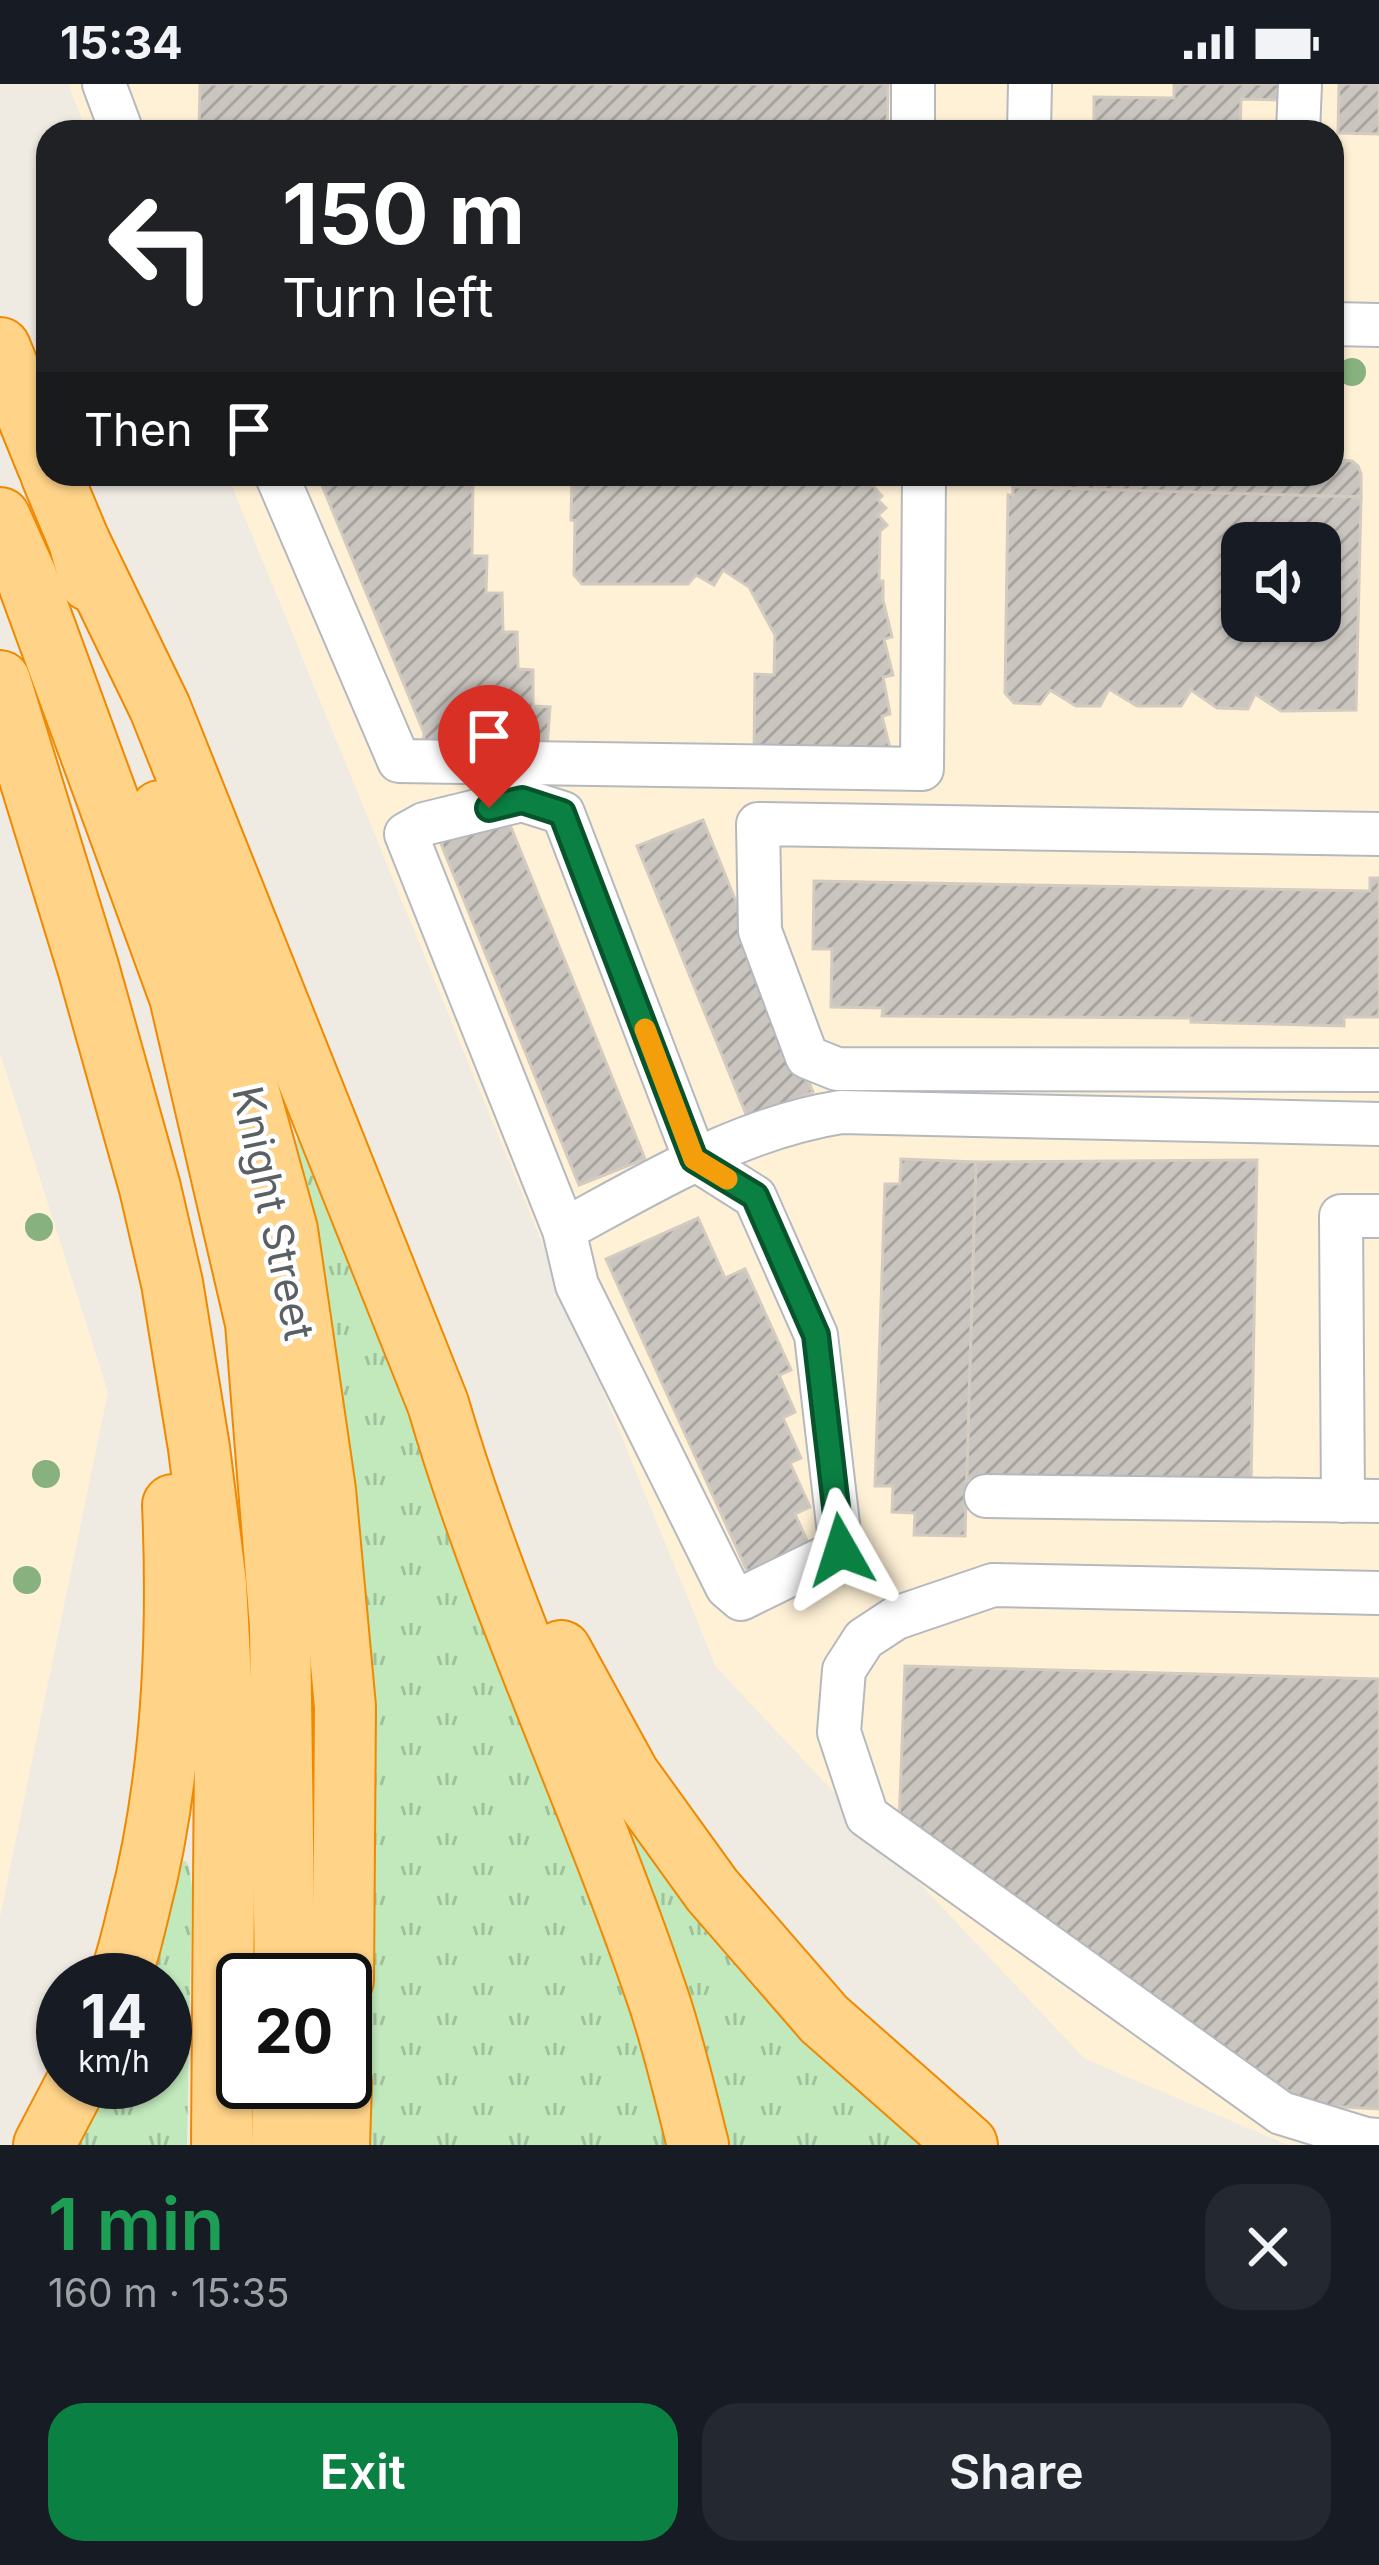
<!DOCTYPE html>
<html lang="en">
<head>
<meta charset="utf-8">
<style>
  body { margin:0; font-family:Inter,sans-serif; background:#242831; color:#f1f3f6; height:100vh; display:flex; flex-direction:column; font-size:45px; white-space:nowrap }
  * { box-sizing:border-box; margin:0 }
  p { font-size:39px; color:#9ea1a6 }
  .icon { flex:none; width:66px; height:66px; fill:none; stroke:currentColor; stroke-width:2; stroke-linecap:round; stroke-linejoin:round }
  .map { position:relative; height:2061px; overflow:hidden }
  .sheet { display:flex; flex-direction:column; background:#171b24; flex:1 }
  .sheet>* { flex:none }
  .guide { position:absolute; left:36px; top:36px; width:1308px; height:366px; border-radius:36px; box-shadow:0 3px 9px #0004; background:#202124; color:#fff; overflow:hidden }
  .fabs { position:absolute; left:1221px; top:438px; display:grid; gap:24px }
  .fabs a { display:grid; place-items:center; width:120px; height:120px; border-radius:24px; background:#171b24; box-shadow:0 3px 9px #0004; font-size:60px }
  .speed { position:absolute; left:36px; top:1869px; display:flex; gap:24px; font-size:60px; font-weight:700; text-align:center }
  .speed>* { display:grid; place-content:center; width:156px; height:156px; border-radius:50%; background:#171b24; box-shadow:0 3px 9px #0004; line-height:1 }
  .speed small { font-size:30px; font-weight:400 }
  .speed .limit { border:6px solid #111; border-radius:18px; background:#fff; color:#111 }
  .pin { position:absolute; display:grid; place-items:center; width:102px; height:102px; color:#fff; margin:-123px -51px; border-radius:50% 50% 50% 0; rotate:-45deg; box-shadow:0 0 12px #0007 }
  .pin .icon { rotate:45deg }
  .me { position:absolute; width:132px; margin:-66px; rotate:354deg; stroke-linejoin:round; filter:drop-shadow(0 0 9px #0008) }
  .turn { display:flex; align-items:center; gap:42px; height:252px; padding:0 48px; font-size:54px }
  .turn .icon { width:156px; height:156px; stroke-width:2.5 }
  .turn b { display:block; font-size:84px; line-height:102px }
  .then { display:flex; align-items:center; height:114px; padding:0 48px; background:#0003; gap:24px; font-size:45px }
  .round { display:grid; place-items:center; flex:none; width:126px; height:126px; border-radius:36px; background:#242831 }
  .summary { display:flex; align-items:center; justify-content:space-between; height:204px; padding:0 48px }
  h1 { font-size:72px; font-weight:600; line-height:90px; color:#1e9e55 }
  .button { display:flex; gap:24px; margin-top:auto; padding:24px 48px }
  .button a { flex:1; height:138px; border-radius:36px; background:#0b8043; color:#fff; font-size:48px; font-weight:600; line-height:138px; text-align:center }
  .button a+a { background:#242831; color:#f1f3f6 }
  .status { display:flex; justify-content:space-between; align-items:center; height:84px; padding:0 60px; background:#171b24; direction:ltr }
  .status svg { height:33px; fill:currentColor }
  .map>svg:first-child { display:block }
  .commercial { fill:#fff1d6; fill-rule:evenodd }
  .grass { fill:url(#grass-tufts) }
  .building { fill:url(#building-hatch); stroke:#d4cbc0; stroke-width:3; fill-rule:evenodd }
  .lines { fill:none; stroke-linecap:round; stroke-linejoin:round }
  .minor-casing { stroke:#b5b9be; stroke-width:46 }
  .highway-casing { stroke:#f08900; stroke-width:64 }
  .minor { stroke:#fff; stroke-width:42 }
  .highway { stroke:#ffd388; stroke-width:60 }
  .tree { fill:#87b17e }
  .route-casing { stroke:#07532c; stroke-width:30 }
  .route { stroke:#0b8043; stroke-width:21 }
  .slow { stroke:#f59e0b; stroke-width:21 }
  .labels { text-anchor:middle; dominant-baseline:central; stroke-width:9; stroke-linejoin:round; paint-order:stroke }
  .street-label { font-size:42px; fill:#5a6064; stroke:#fff }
</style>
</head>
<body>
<div class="status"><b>15:34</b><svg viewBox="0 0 49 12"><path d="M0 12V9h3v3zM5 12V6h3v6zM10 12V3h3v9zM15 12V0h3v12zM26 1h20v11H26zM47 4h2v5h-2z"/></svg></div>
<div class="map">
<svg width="1379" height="2061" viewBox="0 0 1379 2061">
  <defs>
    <pattern id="grass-tufts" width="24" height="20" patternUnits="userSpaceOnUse" patternTransform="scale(3)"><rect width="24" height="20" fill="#c1e9bc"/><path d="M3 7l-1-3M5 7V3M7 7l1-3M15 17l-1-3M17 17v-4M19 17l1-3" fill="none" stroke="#a0c09c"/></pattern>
    <pattern id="building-hatch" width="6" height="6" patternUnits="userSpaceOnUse" patternTransform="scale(3)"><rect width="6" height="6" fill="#cac5bf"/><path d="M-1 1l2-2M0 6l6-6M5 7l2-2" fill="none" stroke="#a7a39f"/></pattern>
  </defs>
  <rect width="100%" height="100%" fill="#efeae2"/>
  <g class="commercial">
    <path d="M 68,0 L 1379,0 L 1379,2061 L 1288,2061 L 1085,1975 L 716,1583 L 227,390 L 1332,390 L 1332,48 L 87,48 ZM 1242,459 L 1320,459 L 1320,537 L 1242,537 Z"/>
    <path d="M 0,969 L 108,1308 L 0,1833 Z"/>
  </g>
  <g class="grass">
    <path d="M 301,1055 L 553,1693 L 677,2061 L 357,2061 L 363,1645 L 334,1272 L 305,1098 L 295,1056 Z"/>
    <path d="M 616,1713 L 792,1943 L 870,2017 L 924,2061 L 722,2061 Z"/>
    <path d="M 181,1777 L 186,1777 L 189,1783 L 192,1804 L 187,2061 L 67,2061 L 97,1998 L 165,1998 L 165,1896 L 142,1896 Z"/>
  </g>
  <g class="building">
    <path d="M 200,0 L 888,0 L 887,48 L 199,48 Z"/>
    <path d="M 1174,0 L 1280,0 L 1279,16 L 1241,15 L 1240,48 L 1088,48 L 1094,47 L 1094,13 L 1174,14 Z"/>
    <path d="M 1339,0 L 1379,0 L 1379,50 L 1338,49 Z"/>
    <path d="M 1332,375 L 1352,377 L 1358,382 L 1361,390 L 1361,413 L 1013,403 L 1013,390 L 1332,390 Z"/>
    <path d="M 312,390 L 505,390 L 504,397 L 473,396 L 472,472 L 487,472 L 486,509 L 502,509 L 503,548 L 517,548 L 518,585 L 533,586 L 533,622 L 550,623 L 547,663 L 423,662 L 424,649 L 319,394 L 312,393 Z"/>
    <path d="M 572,390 L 839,390 L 845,396 L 851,390 L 860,395 L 863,391 L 882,412 L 878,416 L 886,424 L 878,431 L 887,441 L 880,447 L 879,497 L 883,497 L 883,516 L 892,553 L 884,555 L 893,591 L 883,593 L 890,630 L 882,632 L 891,668 L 754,671 L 755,590 L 774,591 L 775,551 L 749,503 L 723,486 L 714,501 L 696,491 L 688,500 L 582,500 L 574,491 L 575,437 L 571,436 Z"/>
    <path d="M 1013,403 L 1361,413 L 1356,626 L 1281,627 L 1255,610 L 1248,625 L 1217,624 L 1191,606 L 1181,622 L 1137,622 L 1109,605 L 1100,622 L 1076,622 L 1050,606 L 1040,620 L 1014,619 L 1005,609 L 1008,411 L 1013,411 ZM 1242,459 L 1320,459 L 1320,537 L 1242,537 Z"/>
    <path d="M 506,731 L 645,1075 L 579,1101 L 440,757 Z"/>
    <path d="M 703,736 L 813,1008 L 748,1035 L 637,762 Z"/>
    <path d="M 1370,794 L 1379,794 L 1379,933 L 1344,933 L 1344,942 L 1191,938 L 1191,934 L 882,932 L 883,924 L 831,923 L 832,865 L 813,865 L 814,797 L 1370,807 Z"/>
    <path d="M 901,1075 L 976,1078 L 965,1452 L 914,1451 L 915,1429 L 892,1428 L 893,1402 L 875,1402 L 885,1100 L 900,1100 Z"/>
    <path d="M 1257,1076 L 1251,1400 L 967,1395 L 976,1078 Z"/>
    <path d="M 698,1134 L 725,1194 L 745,1185 L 791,1286 L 779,1291 L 795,1328 L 783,1334 L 801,1374 L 790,1379 L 810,1423 L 795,1430 L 814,1472 L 753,1500 L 606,1175 Z"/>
    <path d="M 905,1582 L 1379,1595 L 1379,2025 L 1309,2021 L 899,1742 Z"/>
  </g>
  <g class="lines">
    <defs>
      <g id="minor">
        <path d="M 104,0 L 122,48"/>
        <path d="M 913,48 L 913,0"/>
        <path d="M 1029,48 L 1030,0"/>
        <path d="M 1298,48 L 1300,0"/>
        <path d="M 1332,240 L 1379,241"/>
        <path d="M 276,390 L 399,677 L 922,685 L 924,390"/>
        <path d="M 1379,750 L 758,740 L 760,847 L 807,973 L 837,985 L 1379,986"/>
        <path d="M 564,1146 L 577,1201 L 727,1503 L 741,1515 L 841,1466 L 816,1251 L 755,1113 L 695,1075 L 563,729 L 522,716 L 424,740 L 406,750 L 564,1146 C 652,1098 740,1044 841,1028 L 1379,1040"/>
        <path d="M 986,1412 L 1379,1417"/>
        <path d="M 1343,1417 L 1341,1132 L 1379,1132"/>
        <path d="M 1379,1509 L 993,1501 L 896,1534 L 864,1555 L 844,1586 L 839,1648 L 867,1732 L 1281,2029 L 1366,2055 L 1379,2056"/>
      </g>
      <g id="highway">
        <path d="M 0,264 L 48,382"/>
        <path d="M 51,390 L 79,457 L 90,497"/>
        <path d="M 0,434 L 26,492 L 180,913 L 256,1239 L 280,1542 L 285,1896"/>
        <path d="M 79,457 L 160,624 L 438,1320 C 498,1525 592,1718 660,1920 C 675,1966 686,2014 698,2061"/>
        <path d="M 0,597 L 88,883 L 150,1104 L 172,1199 L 199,1364 L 216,1500 L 225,1670 L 222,2061"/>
        <path d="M 160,727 L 219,899 L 287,1146 L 325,1406 L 345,1623 L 343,1896"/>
        <path d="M 561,1567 L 629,1691 L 712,1806 L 824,1935 L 967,2061"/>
        <path d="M 119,1896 C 128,1873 133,1849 139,1825 C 173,1694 179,1556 173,1421"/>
        <path d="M 44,2061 L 77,1998"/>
        <path d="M 282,2061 L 283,1998"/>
        <path d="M 339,2061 L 341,1998"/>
      </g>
    </defs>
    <use href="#minor" class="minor-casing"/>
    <use href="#highway" class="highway-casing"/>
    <use href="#minor" class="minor"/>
    <use href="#highway" class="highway"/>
  </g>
  <g class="tree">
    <circle cx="1352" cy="288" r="14"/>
    <circle cx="39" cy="1143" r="14"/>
    <circle cx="46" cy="1390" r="14"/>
    <circle cx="27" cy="1496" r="14"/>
  </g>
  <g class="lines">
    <defs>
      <path id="route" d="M 489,724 L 522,716 L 562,729 L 694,1075 L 755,1112 L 816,1251 L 841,1466"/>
    </defs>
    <use href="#route" class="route-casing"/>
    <use href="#route" class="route"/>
    <path class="slow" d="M 645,945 L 694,1075 L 727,1095"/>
  </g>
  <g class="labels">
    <g class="street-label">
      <text transform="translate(274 1129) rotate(78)">Knight Street</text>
    </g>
  </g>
</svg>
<div class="fabs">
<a><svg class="icon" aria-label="sound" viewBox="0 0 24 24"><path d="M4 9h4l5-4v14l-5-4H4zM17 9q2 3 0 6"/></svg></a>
</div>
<div class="speed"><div>14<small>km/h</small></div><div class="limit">20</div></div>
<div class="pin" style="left:489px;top:724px;background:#d93025"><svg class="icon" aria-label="arrive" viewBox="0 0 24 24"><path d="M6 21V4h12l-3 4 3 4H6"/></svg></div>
<svg class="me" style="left:841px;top:1466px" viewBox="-20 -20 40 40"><path d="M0-17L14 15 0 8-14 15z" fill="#0b8043" stroke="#fff" stroke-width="4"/></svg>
<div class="guide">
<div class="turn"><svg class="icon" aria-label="left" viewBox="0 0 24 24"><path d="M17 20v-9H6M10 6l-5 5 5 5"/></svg><div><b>150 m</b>Turn left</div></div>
<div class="then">Then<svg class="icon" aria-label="arrive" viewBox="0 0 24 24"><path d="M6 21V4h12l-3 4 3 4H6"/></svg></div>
</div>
</div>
<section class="sheet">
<div class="summary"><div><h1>1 min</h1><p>160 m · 15:35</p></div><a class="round"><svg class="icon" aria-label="close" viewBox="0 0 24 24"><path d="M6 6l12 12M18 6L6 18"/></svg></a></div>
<div class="button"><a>Exit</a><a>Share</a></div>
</section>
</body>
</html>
